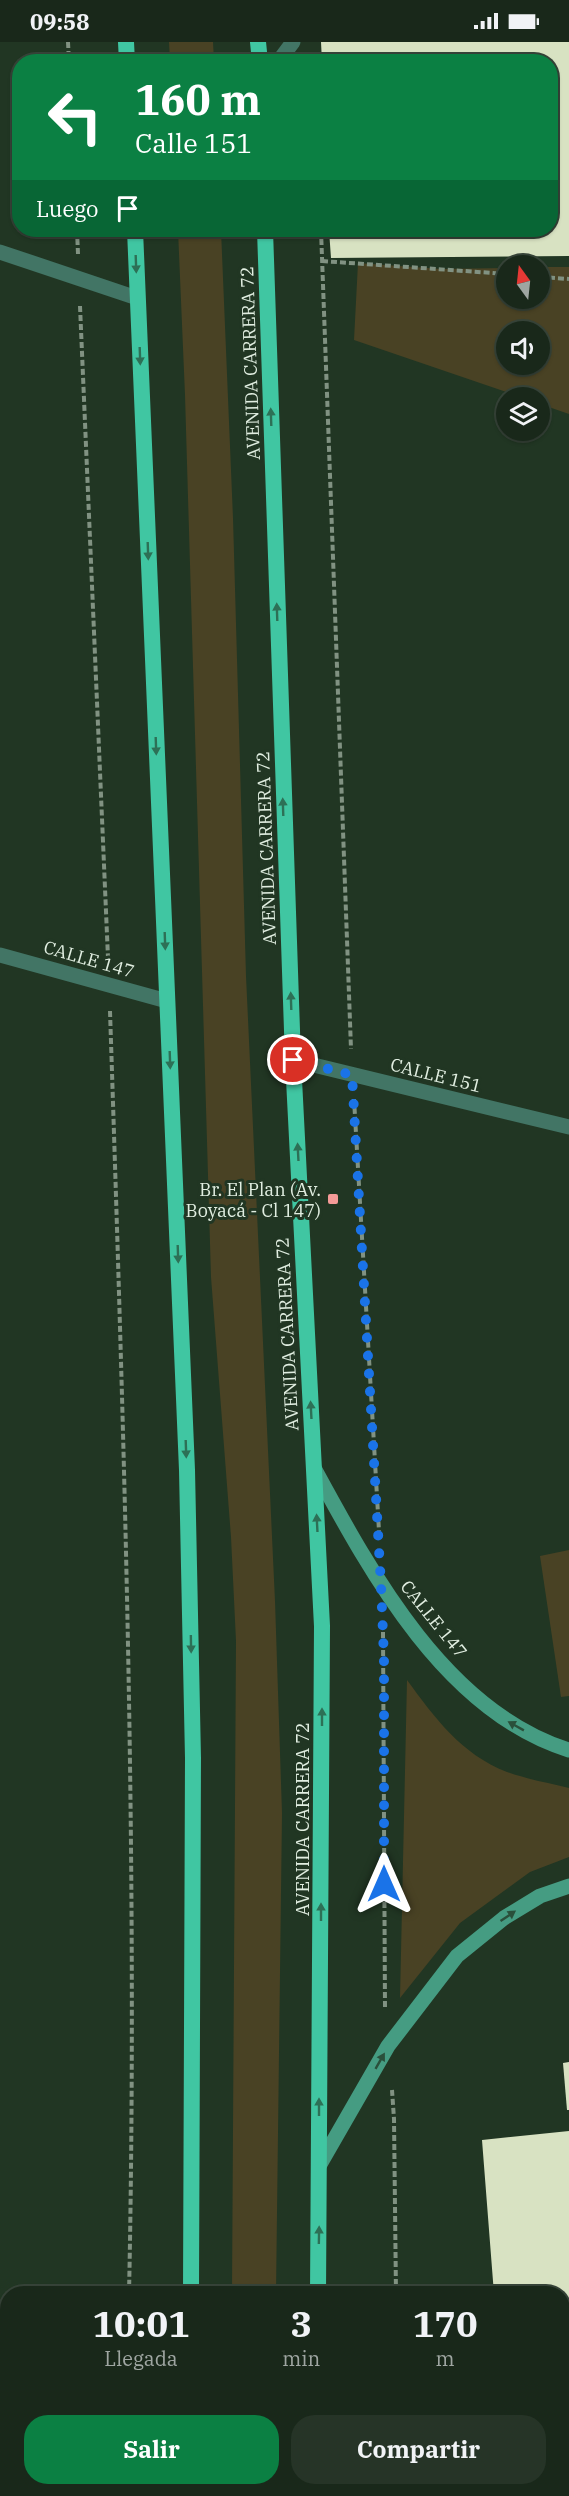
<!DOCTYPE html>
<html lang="es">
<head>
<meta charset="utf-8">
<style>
  body { margin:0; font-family:"IBM Plex Serif",serif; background:#263427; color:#f1f3f6; height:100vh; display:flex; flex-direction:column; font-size:22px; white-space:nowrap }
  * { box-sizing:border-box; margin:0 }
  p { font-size:20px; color:#9fa6a2 }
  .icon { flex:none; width:33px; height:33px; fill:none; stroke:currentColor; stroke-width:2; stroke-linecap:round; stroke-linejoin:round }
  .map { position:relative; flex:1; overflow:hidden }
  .sheet { position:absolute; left:0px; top:2244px; width:570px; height:210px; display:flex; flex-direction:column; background:#19281a; border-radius:24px 24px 0 0; box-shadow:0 2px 4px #0004,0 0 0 2px #374439 }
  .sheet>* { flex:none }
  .banner { position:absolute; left:12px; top:12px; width:546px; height:183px; border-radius:24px; box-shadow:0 2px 4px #0004,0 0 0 2px #374439; background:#0b8043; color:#fff; overflow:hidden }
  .needle { width:39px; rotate:345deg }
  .controls { position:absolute; left:496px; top:213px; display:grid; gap:12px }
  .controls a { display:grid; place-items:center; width:54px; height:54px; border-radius:50%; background:#19281a; box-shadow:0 2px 4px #0004,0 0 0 2px #374439; font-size:30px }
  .pin { position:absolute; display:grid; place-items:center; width:51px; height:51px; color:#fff; margin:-26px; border:3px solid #fff; border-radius:50%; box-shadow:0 2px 6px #0007 }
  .me { position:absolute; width:66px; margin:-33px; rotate:0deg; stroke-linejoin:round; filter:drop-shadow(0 0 4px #0008) }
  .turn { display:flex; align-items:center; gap:21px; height:126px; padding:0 24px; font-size:27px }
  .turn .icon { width:78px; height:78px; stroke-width:2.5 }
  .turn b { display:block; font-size:42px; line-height:51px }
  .then { display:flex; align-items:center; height:57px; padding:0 24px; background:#0003; gap:12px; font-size:22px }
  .eta { display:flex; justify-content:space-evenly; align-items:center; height:102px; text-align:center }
  .eta b { font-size:36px; font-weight:700; line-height:42px }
  .button { display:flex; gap:12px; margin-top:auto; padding:12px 24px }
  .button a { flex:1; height:69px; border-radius:24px; background:#0b8043; color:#fff; font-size:24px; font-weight:700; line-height:69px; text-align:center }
  .button a+a { background:#263427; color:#f1f3f6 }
  .status { display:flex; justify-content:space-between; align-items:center; height:42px; padding:0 30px; background:#19281a; direction:ltr }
  .status svg { height:16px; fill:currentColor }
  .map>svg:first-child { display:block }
  .green { fill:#494224; fill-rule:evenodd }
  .building { fill:#d8e2c2 }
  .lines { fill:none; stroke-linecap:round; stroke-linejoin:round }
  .path { stroke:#819282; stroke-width:4; stroke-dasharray:6 3; stroke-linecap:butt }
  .service { stroke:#427565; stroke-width:15 }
  .minor { stroke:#427565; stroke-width:15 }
  .secondary { stroke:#459c82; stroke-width:15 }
  .trunk { stroke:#40c6a2; stroke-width:16 }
  .oneway { fill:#2d7056 }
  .oneway2 { fill:#2a503b }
  .route { stroke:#1a73e8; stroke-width:10; stroke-dasharray:0 18 }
  .poi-dot { fill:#f59b98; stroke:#213623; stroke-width:2 }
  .labels { text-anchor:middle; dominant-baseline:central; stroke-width:6; stroke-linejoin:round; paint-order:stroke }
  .street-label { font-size:18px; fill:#e1eee1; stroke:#213623 }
  .poi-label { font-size:18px; fill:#e1eee1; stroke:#213623; text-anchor:end }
</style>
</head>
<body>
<div class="status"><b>09:58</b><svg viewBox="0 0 49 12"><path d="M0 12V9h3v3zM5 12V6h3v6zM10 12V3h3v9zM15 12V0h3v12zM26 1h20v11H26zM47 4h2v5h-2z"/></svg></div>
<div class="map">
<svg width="569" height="2454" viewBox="0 0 569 2454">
  <rect width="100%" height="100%" fill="#213623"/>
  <g class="green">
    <path d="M 169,0 L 213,0 L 214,19 L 170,19 Z"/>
    <path d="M 178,188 L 221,188 L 233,476 L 246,934 L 275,1559 L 282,1771 L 276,2252 L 232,2251 L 236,1599 L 231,1495 L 211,1235 L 185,353 Z"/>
    <path d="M 358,221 L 441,227 L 507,226 L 507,256 L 540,256 L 540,225 L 569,225 L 569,372 L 540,362 L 540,356 L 521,355 L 354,298 ZM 507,290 L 540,290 L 540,322 L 507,322 Z"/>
    <path d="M 569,1508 L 569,1654 L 561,1655 L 540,1514 Z"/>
    <path d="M 407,1638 C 435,1676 461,1712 507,1730 C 526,1737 549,1741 569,1746 L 569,1815 L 530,1830 L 460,1881 L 400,1956 Z"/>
    <rect x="235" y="2447" width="40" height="7"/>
  </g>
  <g class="building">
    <path d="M 321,0 L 569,0 L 569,214 L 331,216 L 329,188 L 550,188 L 550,20 L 322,20 Z"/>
    <path d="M 569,2020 L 569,2068 L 567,2068 L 563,2021 Z"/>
    <path d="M 569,2089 L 569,2452 L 510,2454 L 509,2446 L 562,2446 L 562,2252 L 494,2252 L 482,2098 Z"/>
  </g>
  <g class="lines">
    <g class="path">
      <path d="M 68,0 L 69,20"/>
      <path d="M 77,188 L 78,212"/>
      <path d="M 321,188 L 351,1007"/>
      <path d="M 322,219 L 507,232"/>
      <path d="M 540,235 L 569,237"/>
      <path d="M 80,264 L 108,916"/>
      <path d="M 110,969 C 124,1396 138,1824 129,2252"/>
      <path d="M 354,1057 L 379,1489"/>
      <path d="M 383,1590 L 385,1966"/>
      <path d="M 392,2048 L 394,2077 L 396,2252"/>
      <path d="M 125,2454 L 125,2446"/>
      <path d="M 391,2454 L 392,2446"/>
    </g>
    <g class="service">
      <path d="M 278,20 L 293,0"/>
      <path d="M 293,1018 L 569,1085"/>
    </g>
    <g class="minor">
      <path d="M 0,210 L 137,256"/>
      <path d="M 0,913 L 167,959"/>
      <path d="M 326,2446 L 344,2454"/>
    </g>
    <g class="secondary">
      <path d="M 314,1426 C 371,1531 446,1670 569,1708"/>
      <path d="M 319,2124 L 388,2004 L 457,1914 L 504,1876 L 540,1854 L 569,1844"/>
    </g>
    <g class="trunk">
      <path d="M 126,0 L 127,20"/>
      <path d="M 258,0 L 260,20"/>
      <path d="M 135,188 L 187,1428 L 193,1716 L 191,2252"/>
      <path d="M 265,188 L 293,1018 L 322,1584 L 318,2252"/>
      <path d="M 190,2454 L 190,2446"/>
      <path d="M 316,2454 L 316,2446"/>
    </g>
  </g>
  <defs><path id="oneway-solid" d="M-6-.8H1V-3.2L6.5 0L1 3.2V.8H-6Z" transform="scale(1.5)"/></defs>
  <g class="oneway">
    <use href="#oneway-solid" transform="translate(136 222) rotate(88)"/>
    <use href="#oneway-solid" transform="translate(140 314) rotate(88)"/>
    <use href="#oneway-solid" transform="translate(271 375) rotate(-92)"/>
    <use href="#oneway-solid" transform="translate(148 509) rotate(88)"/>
    <use href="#oneway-solid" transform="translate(277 570) rotate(-92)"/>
    <use href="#oneway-solid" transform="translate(156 704) rotate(88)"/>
    <use href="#oneway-solid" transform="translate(283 765) rotate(-92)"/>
    <use href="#oneway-solid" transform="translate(165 899) rotate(88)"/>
    <use href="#oneway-solid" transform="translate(291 959) rotate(-92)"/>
    <use href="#oneway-solid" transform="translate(170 1018) rotate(88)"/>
    <use href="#oneway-solid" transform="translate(298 1110) rotate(-93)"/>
    <use href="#oneway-solid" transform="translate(178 1212) rotate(88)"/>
    <use href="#oneway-solid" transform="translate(311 1368) rotate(-93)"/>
    <use href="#oneway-solid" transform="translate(186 1407) rotate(88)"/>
    <use href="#oneway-solid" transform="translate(317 1481) rotate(-93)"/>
    <use href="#oneway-solid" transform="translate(191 1602) rotate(89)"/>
    <use href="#oneway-solid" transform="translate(322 1675) rotate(-90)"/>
    <use href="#oneway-solid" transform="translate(321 1870) rotate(-90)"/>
    <use href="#oneway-solid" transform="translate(319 2065) rotate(-90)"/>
    <use href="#oneway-solid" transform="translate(319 2193) rotate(-89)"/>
  </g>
  <g class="oneway2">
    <use href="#oneway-solid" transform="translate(516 1684) rotate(-151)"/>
    <use href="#oneway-solid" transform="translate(508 1874) rotate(-34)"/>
    <use href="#oneway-solid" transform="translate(380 2019) rotate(-60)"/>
  </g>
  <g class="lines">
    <path class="route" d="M 293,1018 L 352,1033 L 381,1543 L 384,1616 L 384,1842"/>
  </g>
  <rect class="poi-dot" x="327" y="1151" width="12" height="12" rx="3"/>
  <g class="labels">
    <g class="street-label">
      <text transform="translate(250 321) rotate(-92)">AVENIDA CARRERA 72</text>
      <text transform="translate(266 806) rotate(-92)">AVENIDA CARRERA 72</text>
      <text transform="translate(89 917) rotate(16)">CALLE 147</text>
      <text transform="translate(436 1033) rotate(14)">CALLE 151</text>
      <text transform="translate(287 1292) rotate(-93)">AVENIDA CARRERA 72</text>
      <text transform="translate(434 1577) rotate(51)">CALLE 147</text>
      <text transform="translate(302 1777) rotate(-90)">AVENIDA CARRERA 72</text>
    </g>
    <g class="poi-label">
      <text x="321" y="1147">Br. El Plan (Av.<tspan x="321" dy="21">Boyacá - Cl 147)</tspan></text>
    </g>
  </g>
</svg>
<div class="controls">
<a><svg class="needle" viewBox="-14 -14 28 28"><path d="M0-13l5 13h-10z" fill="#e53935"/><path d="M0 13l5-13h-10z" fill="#9fa6a2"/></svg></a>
<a><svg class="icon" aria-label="sound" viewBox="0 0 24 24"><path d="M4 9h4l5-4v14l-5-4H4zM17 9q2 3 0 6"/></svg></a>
<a><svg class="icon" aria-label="layers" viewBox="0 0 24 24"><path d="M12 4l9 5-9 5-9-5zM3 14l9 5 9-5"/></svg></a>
</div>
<div class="pin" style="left:293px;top:1018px;background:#d93025"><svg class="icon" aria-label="arrive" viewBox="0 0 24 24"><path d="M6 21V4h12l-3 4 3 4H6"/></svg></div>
<svg class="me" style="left:384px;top:1842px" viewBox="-20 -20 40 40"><path d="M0-17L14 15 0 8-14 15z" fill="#1a73e8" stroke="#fff" stroke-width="4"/></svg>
<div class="banner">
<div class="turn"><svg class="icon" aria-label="left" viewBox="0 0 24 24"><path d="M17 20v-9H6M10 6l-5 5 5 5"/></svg><div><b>160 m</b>Calle 151</div></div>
<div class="then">Luego<svg class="icon" aria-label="arrive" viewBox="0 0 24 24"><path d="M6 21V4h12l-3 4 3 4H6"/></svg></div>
</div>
<section class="sheet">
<div class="eta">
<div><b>10:01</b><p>Llegada</p></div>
<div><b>3</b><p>min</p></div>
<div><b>170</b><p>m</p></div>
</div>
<div class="button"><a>Salir</a><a>Compartir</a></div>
</section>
</div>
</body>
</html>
